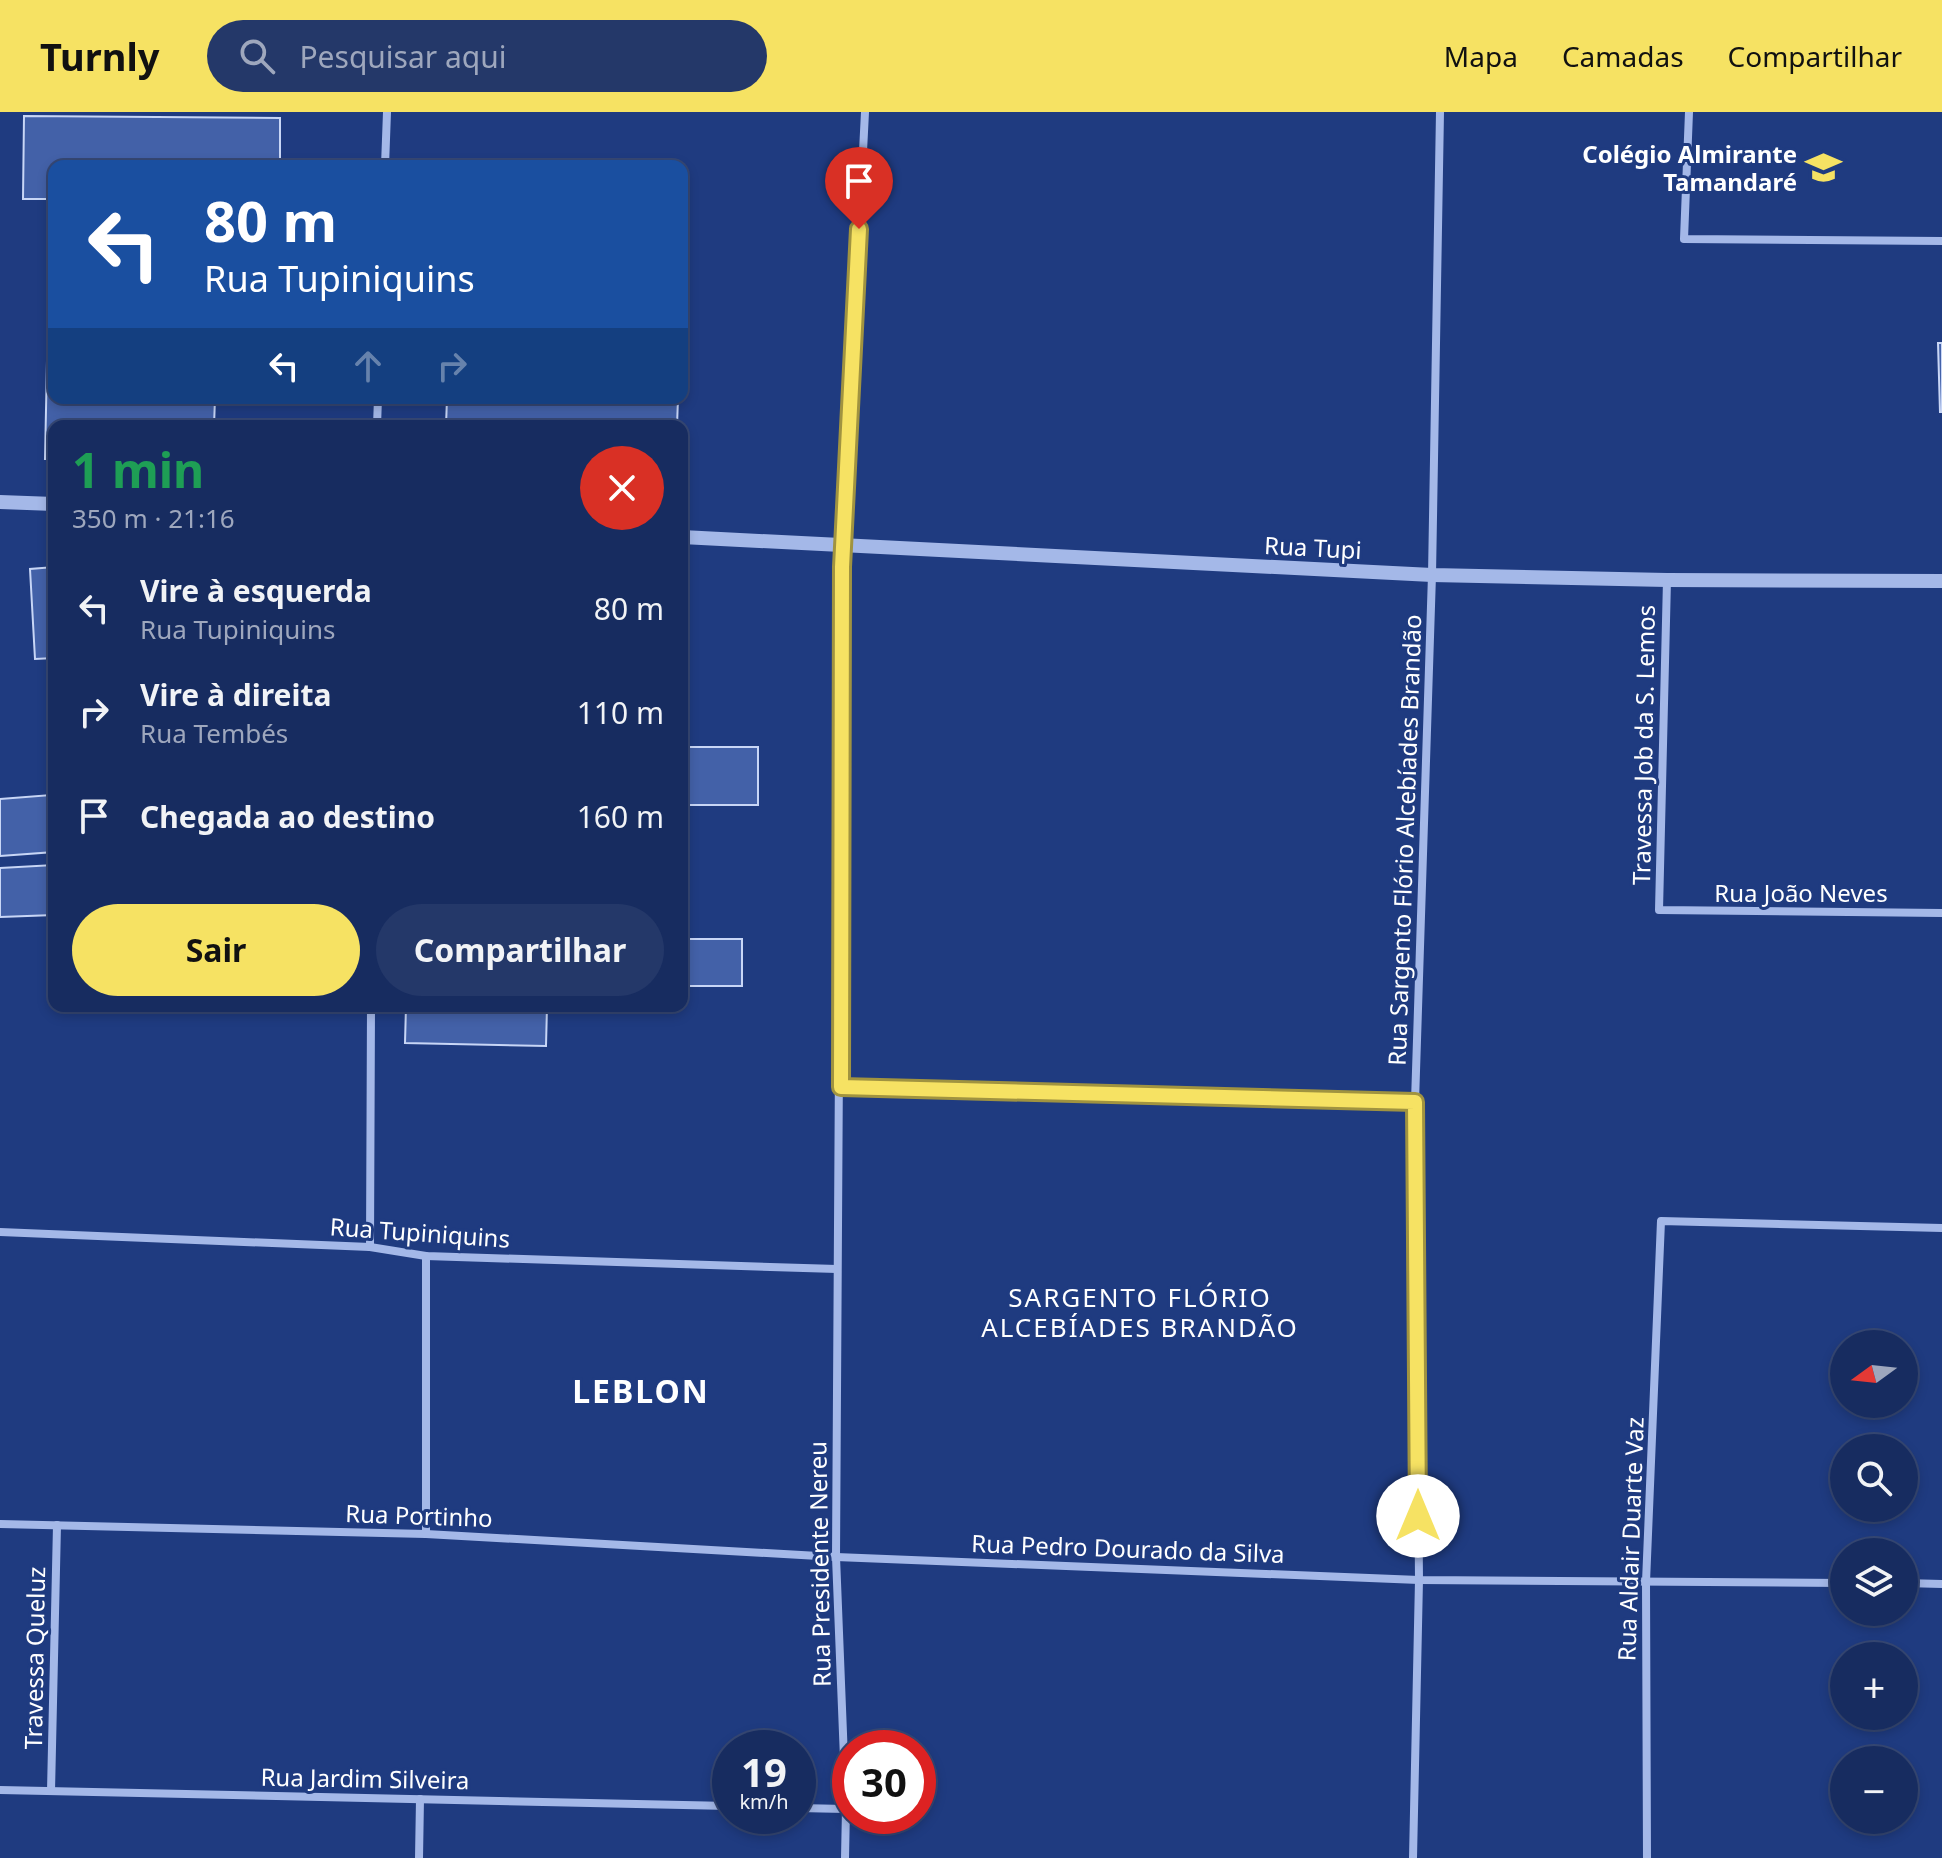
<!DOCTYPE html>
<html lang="pt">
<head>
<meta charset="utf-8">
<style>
  body { margin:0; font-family:"Noto Sans",sans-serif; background:#243869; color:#f1f3f6; height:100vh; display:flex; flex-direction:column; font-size:30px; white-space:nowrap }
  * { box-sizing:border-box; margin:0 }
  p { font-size:26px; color:#9ea7bd }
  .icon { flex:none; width:44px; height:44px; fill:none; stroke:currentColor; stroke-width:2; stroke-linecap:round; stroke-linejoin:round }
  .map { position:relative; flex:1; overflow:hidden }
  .side { position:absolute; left:48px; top:308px; width:640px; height:592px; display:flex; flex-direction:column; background:#172c60; border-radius:16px; box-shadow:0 4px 12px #0003,0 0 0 2px #364875 }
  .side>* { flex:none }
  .guide { position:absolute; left:48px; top:48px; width:640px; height:244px; border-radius:16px; box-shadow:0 4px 12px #0003,0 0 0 2px #364875; background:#1a4fa0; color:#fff; overflow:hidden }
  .needle { width:52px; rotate:255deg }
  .controls { position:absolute; left:1830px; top:1218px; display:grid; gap:16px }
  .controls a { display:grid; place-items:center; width:88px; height:88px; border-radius:50%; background:#172c60; box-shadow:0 4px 12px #0003,0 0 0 2px #364875; font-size:40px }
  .speed { position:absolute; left:712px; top:1618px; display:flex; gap:16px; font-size:40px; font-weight:700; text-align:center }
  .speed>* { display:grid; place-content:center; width:104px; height:104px; border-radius:50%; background:#172c60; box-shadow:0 4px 12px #0003,0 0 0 2px #364875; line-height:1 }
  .speed small { font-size:20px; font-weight:400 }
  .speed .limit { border:12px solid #d22; background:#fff; color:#111 }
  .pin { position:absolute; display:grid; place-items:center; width:68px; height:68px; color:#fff; margin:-82px -34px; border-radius:50% 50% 50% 0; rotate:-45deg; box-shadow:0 0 8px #0007 }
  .pin .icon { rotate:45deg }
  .me { position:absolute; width:88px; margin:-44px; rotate:0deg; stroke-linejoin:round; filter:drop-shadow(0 0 6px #0008) }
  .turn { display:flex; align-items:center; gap:28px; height:168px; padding:0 24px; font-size:36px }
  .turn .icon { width:104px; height:104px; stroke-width:2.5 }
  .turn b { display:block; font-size:56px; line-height:68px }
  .lanes { display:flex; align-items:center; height:76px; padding:0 24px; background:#0003; justify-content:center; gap:40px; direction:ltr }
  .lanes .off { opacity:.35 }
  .round { display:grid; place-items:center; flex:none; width:84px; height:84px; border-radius:42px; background:#243869 }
  .summary { display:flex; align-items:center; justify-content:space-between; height:136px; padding:0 24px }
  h1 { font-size:48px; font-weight:700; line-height:60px; color:#1e9e55 }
  .button { display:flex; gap:16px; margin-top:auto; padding:16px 24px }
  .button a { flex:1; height:92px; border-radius:48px; background:#f6e263; color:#111; font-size:32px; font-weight:700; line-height:92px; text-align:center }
  .button a+a { background:#243869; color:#f1f3f6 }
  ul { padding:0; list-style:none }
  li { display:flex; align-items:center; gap:24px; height:104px; padding:0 24px }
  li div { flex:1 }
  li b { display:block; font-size:30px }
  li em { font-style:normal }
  header { display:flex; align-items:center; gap:48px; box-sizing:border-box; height:112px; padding:0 40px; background:#f6e263; color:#111 }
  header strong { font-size:38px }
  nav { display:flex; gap:44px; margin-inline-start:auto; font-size:28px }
  .search { width:560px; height:72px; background:#243869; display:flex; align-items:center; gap:20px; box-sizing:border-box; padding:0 28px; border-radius:44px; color:#9ea7bd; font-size:30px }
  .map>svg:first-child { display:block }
  .building { fill:#4361a8; stroke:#c8d6f6; stroke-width:2 }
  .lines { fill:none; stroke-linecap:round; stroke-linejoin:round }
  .minor { stroke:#a4b8e8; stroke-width:8 }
  .tertiary { stroke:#a4b8e8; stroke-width:14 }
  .route-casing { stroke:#a09340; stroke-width:20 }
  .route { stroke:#f6e263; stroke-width:14 }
  .labels { text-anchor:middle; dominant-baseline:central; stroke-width:6; stroke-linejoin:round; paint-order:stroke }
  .poi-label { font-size:24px; font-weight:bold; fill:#fff; stroke:#1f3b80; text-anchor:end }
  .street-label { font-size:24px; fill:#fff; stroke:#1f3b80 }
  .neighbourhood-label { font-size:26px; letter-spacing:2px; fill:#fff; stroke:#1f3b80 }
  .district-label { font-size:32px; font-weight:bold; letter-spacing:2px; fill:#fff; stroke:#1f3b80 }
</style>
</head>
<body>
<header>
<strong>Turnly</strong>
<div class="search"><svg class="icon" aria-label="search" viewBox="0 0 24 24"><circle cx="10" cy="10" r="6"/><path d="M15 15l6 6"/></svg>Pesquisar aqui</div>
<nav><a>Mapa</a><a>Camadas</a><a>Compartilhar</a></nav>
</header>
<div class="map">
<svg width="1942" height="1746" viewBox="0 0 1942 1746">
  <rect width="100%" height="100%" fill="#1f3b80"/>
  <g class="building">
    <path d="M 24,4 L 280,6 L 280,54 L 54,54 L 54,87 L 23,87 Z"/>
    <path d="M 48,200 L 54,200 L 54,286 L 215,286 L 214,314 L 54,314 L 54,347 L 45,347 Z"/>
    <path d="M 1938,231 L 1942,231 L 1942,300 L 1940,300 Z"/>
    <path d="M 447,286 L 678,286 L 677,314 L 446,314 Z"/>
    <path d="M 54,455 L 54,546 L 35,547 L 30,457 Z"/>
    <rect x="682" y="635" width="76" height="58"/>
    <path d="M 51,683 L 54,740 L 0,744 L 0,687 Z"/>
    <path d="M 54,753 L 54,803 L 0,805 L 0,756 Z"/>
    <rect x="682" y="827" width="60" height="47"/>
    <path d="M 406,894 L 547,894 L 546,934 L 405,931 Z"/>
  </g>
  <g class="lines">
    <g class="minor">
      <path d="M 1689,0 L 1684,127 L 1942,129"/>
      <path d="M 385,54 L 387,0"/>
      <path d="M 377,314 L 378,286"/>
      <path d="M 1667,468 L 1659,798 L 1942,801"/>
      <path d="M 841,975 L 1415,990"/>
      <path d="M 0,1120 L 370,1135 L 426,1144 L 837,1157"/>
      <path d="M 370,1135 L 371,894"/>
      <path d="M 0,1412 L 426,1422 L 836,1445 L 1419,1468 L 1844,1471"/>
      <path d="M 426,1422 L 426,1144"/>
      <path d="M 1904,1471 L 1942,1472"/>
      <path d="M 0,1678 L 730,1694"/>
      <path d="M 51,1679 L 57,1413"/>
      <path d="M 798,1696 L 846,1697"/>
      <path d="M 419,1746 L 420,1687"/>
      <path d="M 845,1746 L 846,1697 L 836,1445 L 842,455 L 865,0"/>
      <path d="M 1413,1746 L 1419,1468 L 1415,990 L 1432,463 L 1440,0"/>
      <path d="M 1647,1746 L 1646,1470 L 1661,1109 L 1942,1116"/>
    </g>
    <g class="tertiary">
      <path d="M 0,390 L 54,392"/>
      <path d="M 682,425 L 1432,463 L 1667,468 L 1942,469"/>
    </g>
  </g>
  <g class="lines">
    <defs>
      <path id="route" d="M 859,117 L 842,455 L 841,975 L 1415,990 L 1418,1404"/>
    </defs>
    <use href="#route" class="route-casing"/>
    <use href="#route" class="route"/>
  </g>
  <defs>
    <symbol id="school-bare" viewBox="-9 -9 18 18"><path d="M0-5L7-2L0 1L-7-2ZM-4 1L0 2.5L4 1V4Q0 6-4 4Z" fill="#f6e263" stroke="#1f3b80" stroke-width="2.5" paint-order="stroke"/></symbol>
  </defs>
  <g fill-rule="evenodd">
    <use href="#school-bare" x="1798" y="30" width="51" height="51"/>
  </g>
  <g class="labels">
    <g class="poi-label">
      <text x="1797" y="41">Colégio Almirante<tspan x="1797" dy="28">Tamandaré</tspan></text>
    </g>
    <g class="street-label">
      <text transform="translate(1313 435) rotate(3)">Rua Tupi</text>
      <text transform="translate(1643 633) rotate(-89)">Travessa Job da S. Lemos</text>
      <text transform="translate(1404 728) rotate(-88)">Rua Sargento Flório Alcebíades Brandão</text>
      <text x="1801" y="780">Rua João Neves</text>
      <text transform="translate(420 1120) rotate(4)">Rua Tupiniquins</text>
      <text transform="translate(419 1403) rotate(2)">Rua Portinho</text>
      <text transform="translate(1630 1427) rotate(-88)">Rua Aldair Duarte Vaz</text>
      <text transform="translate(1128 1436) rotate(2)">Rua Pedro Dourado da Silva</text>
      <text transform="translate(819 1452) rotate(-91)">Rua Presidente Nereu</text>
      <text transform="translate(34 1546) rotate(-89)">Travessa Queluz</text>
      <text transform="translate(365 1666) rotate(1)">Rua Jardim Silveira</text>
    </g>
    <g class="neighbourhood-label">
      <text x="1140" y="1185">SARGENTO FLÓRIO<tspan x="1140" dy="30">ALCEBÍADES BRANDÃO</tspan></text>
    </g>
    <g class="district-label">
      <text x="641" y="1278">LEBLON</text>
    </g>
  </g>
</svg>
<div class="controls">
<a><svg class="needle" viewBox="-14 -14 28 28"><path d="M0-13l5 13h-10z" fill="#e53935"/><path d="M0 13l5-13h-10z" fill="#9ea7bd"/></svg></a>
<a><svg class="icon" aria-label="search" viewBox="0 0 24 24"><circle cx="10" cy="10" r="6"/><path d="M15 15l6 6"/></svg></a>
<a><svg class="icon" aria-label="layers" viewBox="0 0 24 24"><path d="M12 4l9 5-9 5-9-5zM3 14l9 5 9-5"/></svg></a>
<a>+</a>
<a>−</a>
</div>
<div class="speed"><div>19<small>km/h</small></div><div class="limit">30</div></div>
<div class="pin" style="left:859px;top:117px;background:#d93025"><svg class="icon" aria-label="arrive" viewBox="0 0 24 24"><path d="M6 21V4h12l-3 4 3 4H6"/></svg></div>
<svg class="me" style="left:1418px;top:1404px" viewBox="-20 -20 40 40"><circle r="19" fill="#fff"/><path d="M0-13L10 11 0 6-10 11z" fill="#f6e263"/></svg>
<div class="guide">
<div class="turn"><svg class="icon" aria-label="left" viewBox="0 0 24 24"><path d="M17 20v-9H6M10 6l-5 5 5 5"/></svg><div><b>80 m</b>Rua Tupiniquins</div></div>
<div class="lanes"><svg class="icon" aria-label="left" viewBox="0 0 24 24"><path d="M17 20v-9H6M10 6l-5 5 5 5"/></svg><svg class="icon off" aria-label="ahead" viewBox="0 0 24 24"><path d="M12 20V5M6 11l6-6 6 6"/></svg><svg class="icon off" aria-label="right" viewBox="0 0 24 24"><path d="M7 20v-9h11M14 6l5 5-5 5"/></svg></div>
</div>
<section class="side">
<div class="summary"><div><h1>1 min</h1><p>350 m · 21:16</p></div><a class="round" style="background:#d93025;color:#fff"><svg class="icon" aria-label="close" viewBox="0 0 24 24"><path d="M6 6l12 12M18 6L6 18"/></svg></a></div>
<ul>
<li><svg class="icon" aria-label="left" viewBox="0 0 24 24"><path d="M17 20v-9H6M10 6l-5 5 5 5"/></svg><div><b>Vire à esquerda</b><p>Rua Tupiniquins</p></div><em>80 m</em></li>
<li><svg class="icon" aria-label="right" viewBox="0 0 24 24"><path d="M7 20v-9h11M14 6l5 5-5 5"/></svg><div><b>Vire à direita</b><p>Rua Tembés</p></div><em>110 m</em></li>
<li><svg class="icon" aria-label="arrive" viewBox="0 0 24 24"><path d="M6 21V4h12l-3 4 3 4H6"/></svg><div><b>Chegada ao destino</b></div><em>160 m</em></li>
</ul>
<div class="button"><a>Sair</a><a>Compartilhar</a></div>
</section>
</div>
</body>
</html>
